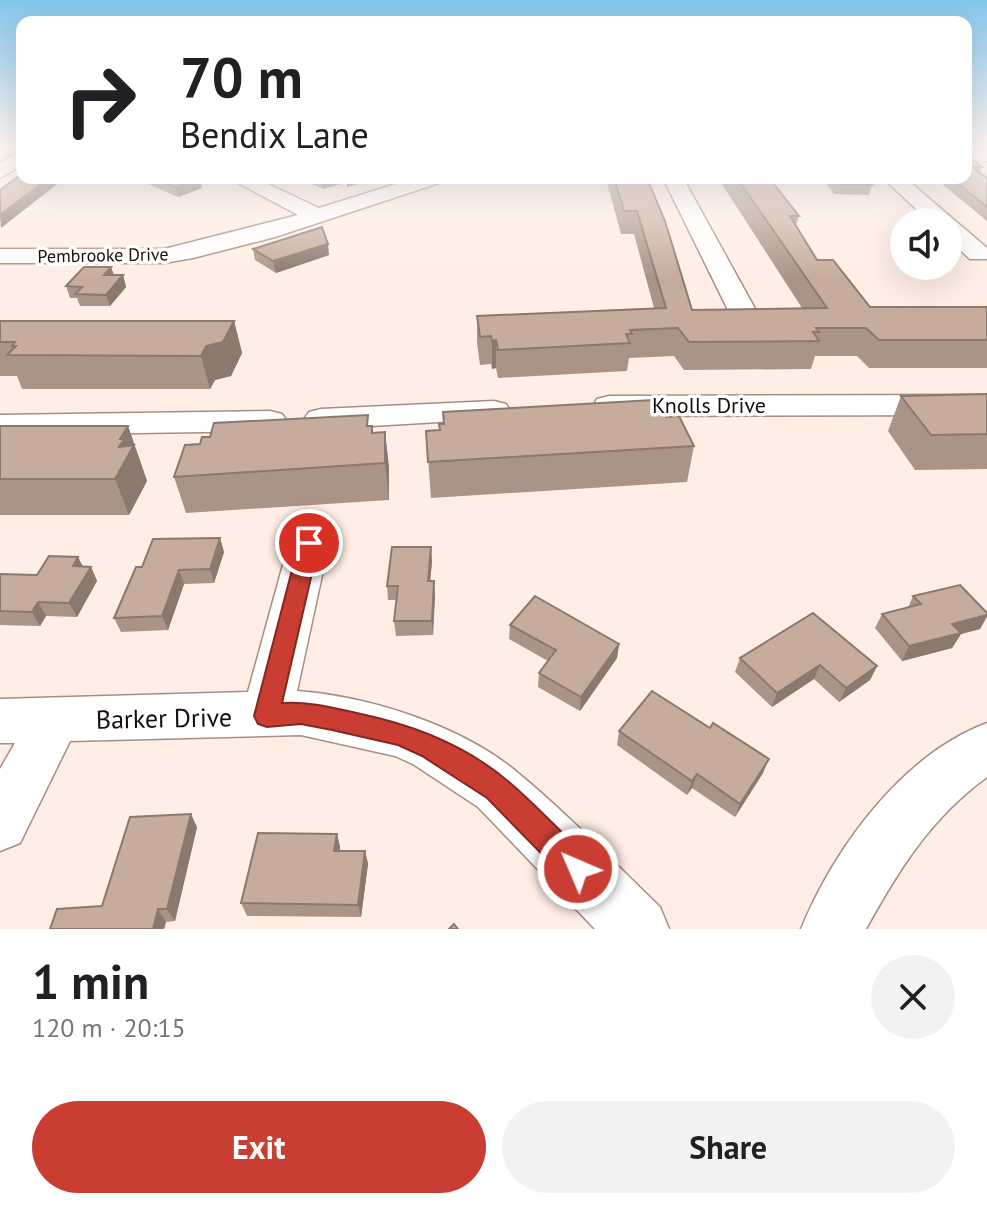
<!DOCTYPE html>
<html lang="en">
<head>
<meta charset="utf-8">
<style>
  body { margin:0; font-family:"PT Sans",sans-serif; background:#f2f2f2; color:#202124; height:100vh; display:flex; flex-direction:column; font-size:30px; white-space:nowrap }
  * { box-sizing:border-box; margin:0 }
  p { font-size:26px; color:#757577 }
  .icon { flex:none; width:44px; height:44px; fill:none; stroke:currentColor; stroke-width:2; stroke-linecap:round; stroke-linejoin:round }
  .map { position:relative; height:929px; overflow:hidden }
  .side { display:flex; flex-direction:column; background:#fff; flex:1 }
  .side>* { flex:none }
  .top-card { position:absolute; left:16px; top:16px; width:956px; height:168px; border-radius:16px; box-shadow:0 8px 32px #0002; background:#fff; color:#202124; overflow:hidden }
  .tools { position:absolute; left:890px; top:208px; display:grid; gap:16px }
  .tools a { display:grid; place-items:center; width:72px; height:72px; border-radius:50%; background:#fff; box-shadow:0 8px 32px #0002; font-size:40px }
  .pin { position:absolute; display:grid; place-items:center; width:68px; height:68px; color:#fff; margin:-34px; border:4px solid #fff; border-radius:50%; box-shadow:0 2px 8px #0007 }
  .me { position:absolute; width:88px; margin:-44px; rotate:315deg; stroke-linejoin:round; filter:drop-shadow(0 0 6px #0008) }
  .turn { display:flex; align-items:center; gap:28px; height:168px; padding:0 32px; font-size:36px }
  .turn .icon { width:104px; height:104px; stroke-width:2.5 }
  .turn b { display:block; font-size:56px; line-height:68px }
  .round { display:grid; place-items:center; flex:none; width:84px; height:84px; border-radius:42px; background:#f2f2f2 }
  .head { display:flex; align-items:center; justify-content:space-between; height:136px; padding:0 32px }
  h1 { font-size:48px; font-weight:600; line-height:60px }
  .cta { display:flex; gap:16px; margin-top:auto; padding:16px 32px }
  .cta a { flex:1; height:92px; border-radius:48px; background:#ca3d32; color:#fff; font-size:32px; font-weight:600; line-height:92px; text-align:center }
  .cta a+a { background:#f2f2f2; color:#202124 }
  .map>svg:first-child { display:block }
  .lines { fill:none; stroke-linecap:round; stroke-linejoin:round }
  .minor-casing { stroke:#a88e80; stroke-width:3 }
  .minor { fill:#fff; fill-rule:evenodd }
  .wall { fill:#aa9487 }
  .shaded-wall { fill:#8b786e }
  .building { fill:#c6ac9d; stroke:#8b786e; stroke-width:2 }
  .route { fill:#ca3d32; stroke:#832820; stroke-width:2 }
  .labels { text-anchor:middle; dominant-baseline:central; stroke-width:7; stroke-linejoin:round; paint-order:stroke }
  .far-street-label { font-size:18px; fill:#180f0a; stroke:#fff }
  .street-label { font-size:22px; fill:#180f0a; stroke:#fff }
  .near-street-label { font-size:26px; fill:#180f0a; stroke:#fff }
</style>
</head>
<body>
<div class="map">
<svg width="987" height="929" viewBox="0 0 987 929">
  <rect width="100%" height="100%" fill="#ffeee5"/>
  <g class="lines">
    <defs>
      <g id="minor">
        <path d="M 966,148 L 987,149 L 987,161 L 966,160 Z"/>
        <path d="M 22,150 L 22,165 L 0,178 L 0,163 Z"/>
        <path d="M 229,178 L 255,178 L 319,208 L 415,178 L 445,178 L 442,182 L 275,237 L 193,258 L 164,263 L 0,263 L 0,249 L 164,249 L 298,215 Z"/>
        <path d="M 663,178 L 683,178 L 759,316 L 755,322 L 745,324 L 735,322 L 731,316 Z"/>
        <path d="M 883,178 L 905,178 L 987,248 L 987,259 L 970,259 L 948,239 L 948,222 L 930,222 Z"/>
        <path d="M 987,395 L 987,415 L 609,416 L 597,413 L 593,406 L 597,399 L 609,396 Z"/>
        <path d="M 494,401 L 506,404 L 510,411 L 506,418 L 321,429 L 309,426 L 304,419 L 309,412 L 321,409 Z"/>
        <path d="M 270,411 L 282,414 L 287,421 L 282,428 L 270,431 L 0,435 L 0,415 Z"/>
        <path d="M 309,529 L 323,533 L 329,543 L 297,691 C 368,696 463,726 518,773 C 568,814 613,862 660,907 L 669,929 L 595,929 L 478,807 L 413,764 L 395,756 L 301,735 L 70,741 L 20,843 L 0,851 L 0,769 L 15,743 L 0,743 L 0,699 L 248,692 L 289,543 L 295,533 Z"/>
        <path d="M 987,723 L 987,777 C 931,818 899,869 866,929 L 801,929 C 835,847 902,755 987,723 Z"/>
      </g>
    </defs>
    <use href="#minor" class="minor-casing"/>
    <use href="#minor" class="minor"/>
  </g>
  <g class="wall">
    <path d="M 966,155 L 982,167 L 980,173 L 987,178 L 987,221 L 935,178 L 966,178 Z"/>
    <path d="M 134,178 L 199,178 L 202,188 L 178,197 Z"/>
    <path d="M 299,178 L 377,178 L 347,187 L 347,182 L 323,189 Z"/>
    <path d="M 586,178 L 647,178 L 692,310 L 802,308 L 718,178 L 769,178 L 799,216 L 796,226 L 817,260 L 870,307 L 987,307 L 987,368 L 869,368 L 857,356 L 815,356 L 811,369 L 684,370 L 674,356 L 629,358 L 627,371 L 498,378 L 496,368 L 492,369 L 491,364 L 480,365 L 477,343 L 477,316 L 654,308 L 634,234 L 621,234 L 606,179 L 588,180 Z"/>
    <path d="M 822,178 L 864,178 L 872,185 L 869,195 L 834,194 Z"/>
    <path d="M 253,249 L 329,255 L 276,273 L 255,260 Z"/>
    <path d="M 111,267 L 114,275 L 123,275 L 126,287 L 110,306 L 80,306 L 77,298 L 70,298 L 66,286 Z"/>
    <path d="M 0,320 L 0,321 L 234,321 L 242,353 L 231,376 L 215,380 L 210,389 L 22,389 L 17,376 L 0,376 Z"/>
    <path d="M 987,394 L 987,469 L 915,470 L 888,431 L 901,396 Z"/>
    <path d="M 659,412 L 666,417 L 694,446 L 687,482 L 431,498 L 426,431 Z"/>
    <path d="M 0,426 L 128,426 L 147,481 L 129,515 L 0,515 Z"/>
    <path d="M 369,426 L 373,433 L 385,432 L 389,468 L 389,500 L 186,513 L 174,477 L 200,444 Z"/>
    <path d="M 220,538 L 224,552 L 214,583 L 184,584 L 168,630 L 121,632 L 114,618 L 142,567 Z"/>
    <path d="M 78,557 L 83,567 L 91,567 L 97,581 L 77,617 L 46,616 L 40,626 L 0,625 L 0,574 L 37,575 Z"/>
    <path d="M 432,561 L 430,581 L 435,595 L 433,635 L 396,636 L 394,621 L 396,600 L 388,600 L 387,586 Z"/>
    <path d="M 913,596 L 987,613 L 987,617 L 980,629 L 961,634 L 952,648 L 902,661 L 875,628 L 882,614 L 908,608 Z"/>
    <path d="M 510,625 L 619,644 L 617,658 L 580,711 L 538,687 L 539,673 L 548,661 L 509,639 Z"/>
    <path d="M 740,658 L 877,666 L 870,680 L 839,702 L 814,679 L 772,707 L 735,672 Z"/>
    <path d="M 619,731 L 763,773 L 735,817 L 692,788 L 687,795 L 617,745 Z"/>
    <path d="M 197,827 L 175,921 L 166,922 L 164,929 L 50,929 L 102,906 Z"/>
    <path d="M 337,834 L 340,847 L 340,851 L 365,851 L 368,864 L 361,917 L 247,916 L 241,903 Z"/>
  </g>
  <g class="shaded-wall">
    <path d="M 49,178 L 65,178 L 1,228 L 0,215 Z"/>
    <path d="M 325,178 L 377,178 L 347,187 L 347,182 L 323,189 L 322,179 Z"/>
    <path d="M 200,179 L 202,188 L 178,197 L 175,187 Z"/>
    <path d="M 328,244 L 329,255 L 276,273 L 273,261 Z"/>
    <path d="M 111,267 L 115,279 L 104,275 Z"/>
    <path d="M 123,275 L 126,287 L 110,306 L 106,295 Z"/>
    <path d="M 234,321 L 242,353 L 231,376 L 215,380 L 210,389 L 201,356 L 206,346 Z"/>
    <path d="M 496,340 L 496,368 L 492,369 L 492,341 Z"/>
    <path d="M 128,426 L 147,481 L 129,515 L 115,479 L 120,439 Z"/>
    <path d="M 385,432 L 389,468 L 389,500 L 385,463 Z"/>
    <path d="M 220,538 L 224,552 L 214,583 L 210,569 Z"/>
    <path d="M 431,547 L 432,561 L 429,595 L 428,581 Z"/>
    <path d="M 78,557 L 85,571 L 73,566 Z"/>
    <path d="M 91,567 L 97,581 L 77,617 L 69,603 Z"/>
    <path d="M 179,570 L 184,584 L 168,630 L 162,616 Z"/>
    <path d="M 434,581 L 435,595 L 433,635 L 432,621 Z"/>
    <path d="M 38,602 L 46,616 L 40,626 L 32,612 Z"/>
    <path d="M 987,615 L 980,629 L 961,634 L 952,648 L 902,661 L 909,646 L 952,624 Z"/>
    <path d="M 619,644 L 617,658 L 580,711 L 581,697 Z"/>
    <path d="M 820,665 L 814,679 L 772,707 L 777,693 Z"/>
    <path d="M 877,666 L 870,680 L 839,702 L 846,688 Z"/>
    <path d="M 769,759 L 763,773 L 735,817 L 740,804 Z"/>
    <path d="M 697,774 L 692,788 L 687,795 L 692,781 Z"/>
    <path d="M 191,814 L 197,827 L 175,921 L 167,909 Z"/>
    <path d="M 337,834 L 340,847 L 337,864 L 334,851 Z"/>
    <path d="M 365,851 L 368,864 L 361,917 L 358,905 Z"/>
    <path d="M 158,909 L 166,922 L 164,929 L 153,929 Z"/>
  </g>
  <g class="building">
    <path d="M 966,155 L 982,167 L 972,167 L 987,178 L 987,207 L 951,178 L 966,178 Z"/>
    <path d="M 22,174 L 22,178 L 49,178 L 0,215 L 0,190 Z"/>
    <path d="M 153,178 L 199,178 L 200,179 L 175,187 Z"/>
    <path d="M 614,178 L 647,178 L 665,221 L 692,310 L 827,308 L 737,178 L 769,178 L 799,216 L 790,216 L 817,260 L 833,260 L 870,307 L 987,307 L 987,340 L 879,340 L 866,328 L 816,328 L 819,332 L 813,332 L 819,341 L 689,342 L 678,328 L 630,330 L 632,334 L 626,334 L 630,343 L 498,350 L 496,340 L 492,341 L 491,336 L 480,337 L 477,316 L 666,308 L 637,211 L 624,211 Z"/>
    <path d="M 832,178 L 864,178 L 872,185 L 837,184 Z"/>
    <path d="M 322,227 L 328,244 L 273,261 L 253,249 Z"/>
    <path d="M 84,267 L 111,267 L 104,275 L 123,275 L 106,295 L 75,294 L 82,287 L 66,286 Z"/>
    <path d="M 0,321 L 234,321 L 223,342 L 206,346 L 201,356 L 7,355 L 16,346 L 12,346 L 15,342 L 0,342 Z"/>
    <path d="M 987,394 L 987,434 L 931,435 L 901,396 Z"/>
    <path d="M 653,400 L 659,412 L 664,411 L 666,417 L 679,416 L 694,446 L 428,462 L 426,431 L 440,430 L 439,424 L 444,424 L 443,412 Z"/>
    <path d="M 368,415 L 367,426 L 372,426 L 372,433 L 385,432 L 385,463 L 174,477 L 185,445 L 200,444 L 202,437 L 210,437 L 214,423 Z"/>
    <path d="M 0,426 L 128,426 L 120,439 L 124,439 L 119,447 L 134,445 L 115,479 L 0,479 Z"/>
    <path d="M 220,538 L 210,569 L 179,570 L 162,616 L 114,618 L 136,567 L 142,567 L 153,539 Z"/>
    <path d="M 392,547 L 431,547 L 428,581 L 434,581 L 432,621 L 394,621 L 398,586 L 387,586 Z"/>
    <path d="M 49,556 L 78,557 L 73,566 L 91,567 L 69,603 L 38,602 L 32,612 L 0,611 L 0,574 L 37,575 Z"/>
    <path d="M 960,585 L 987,613 L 987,615 L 952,624 L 961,633 L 909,646 L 882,614 L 921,604 L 913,596 Z"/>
    <path d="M 535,596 L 619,644 L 581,697 L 539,673 L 556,650 L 510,625 Z"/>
    <path d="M 813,613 L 877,666 L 846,688 L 820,665 L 777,693 L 740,658 Z"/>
    <path d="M 652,691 L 710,728 L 713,723 L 769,759 L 740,804 L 697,774 L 692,781 L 619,731 Z"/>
    <path d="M 191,814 L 167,909 L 158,909 L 153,929 L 50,929 L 57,909 L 102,906 L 130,817 Z"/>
    <path d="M 258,833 L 337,834 L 334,851 L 365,851 L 358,905 L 241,903 Z"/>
    <path d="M 454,924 L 458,929 L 449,929 Z"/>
  </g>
  <linearGradient id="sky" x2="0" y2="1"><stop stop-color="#85c6ec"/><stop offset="0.53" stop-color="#fff7f3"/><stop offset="1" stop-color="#fff7f3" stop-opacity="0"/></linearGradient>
  <rect width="987" height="278" fill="url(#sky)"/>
  <path class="route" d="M 309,535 L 316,537 L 319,543 L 282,703 C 309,701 334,708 361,714 C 413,725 467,746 509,782 C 537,806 562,833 588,858 L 593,869 L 588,880 L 578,884 L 567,880 L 487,798 L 422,756 L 398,745 L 332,730 L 301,724 L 267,727 L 258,724 L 254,716 L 299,543 L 302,537 Z"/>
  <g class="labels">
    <g class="far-street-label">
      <text transform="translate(103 255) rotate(-1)">Pembrooke Drive</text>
    </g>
    <g class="street-label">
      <text x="709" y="405">Knolls Drive</text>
    </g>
    <g class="near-street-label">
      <text transform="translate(164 718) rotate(-1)">Barker Drive</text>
    </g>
  </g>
</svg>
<div class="tools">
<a><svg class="icon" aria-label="sound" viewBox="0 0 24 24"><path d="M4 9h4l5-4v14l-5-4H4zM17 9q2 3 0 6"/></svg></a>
</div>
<div class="pin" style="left:309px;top:543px;background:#d93025"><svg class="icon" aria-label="arrive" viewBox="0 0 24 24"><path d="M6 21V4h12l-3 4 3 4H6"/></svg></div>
<svg class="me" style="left:578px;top:869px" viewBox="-20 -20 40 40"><circle r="17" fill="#ca3d32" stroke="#fff" stroke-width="3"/><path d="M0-11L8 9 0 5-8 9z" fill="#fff"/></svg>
<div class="top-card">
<div class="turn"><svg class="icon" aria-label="right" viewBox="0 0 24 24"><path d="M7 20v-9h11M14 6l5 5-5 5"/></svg><div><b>70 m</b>Bendix Lane</div></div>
</div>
</div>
<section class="side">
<div class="head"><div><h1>1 min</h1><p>120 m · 20:15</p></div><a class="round"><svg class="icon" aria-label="close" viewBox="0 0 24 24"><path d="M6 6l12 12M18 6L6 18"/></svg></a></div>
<div class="cta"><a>Exit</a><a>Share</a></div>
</section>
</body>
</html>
